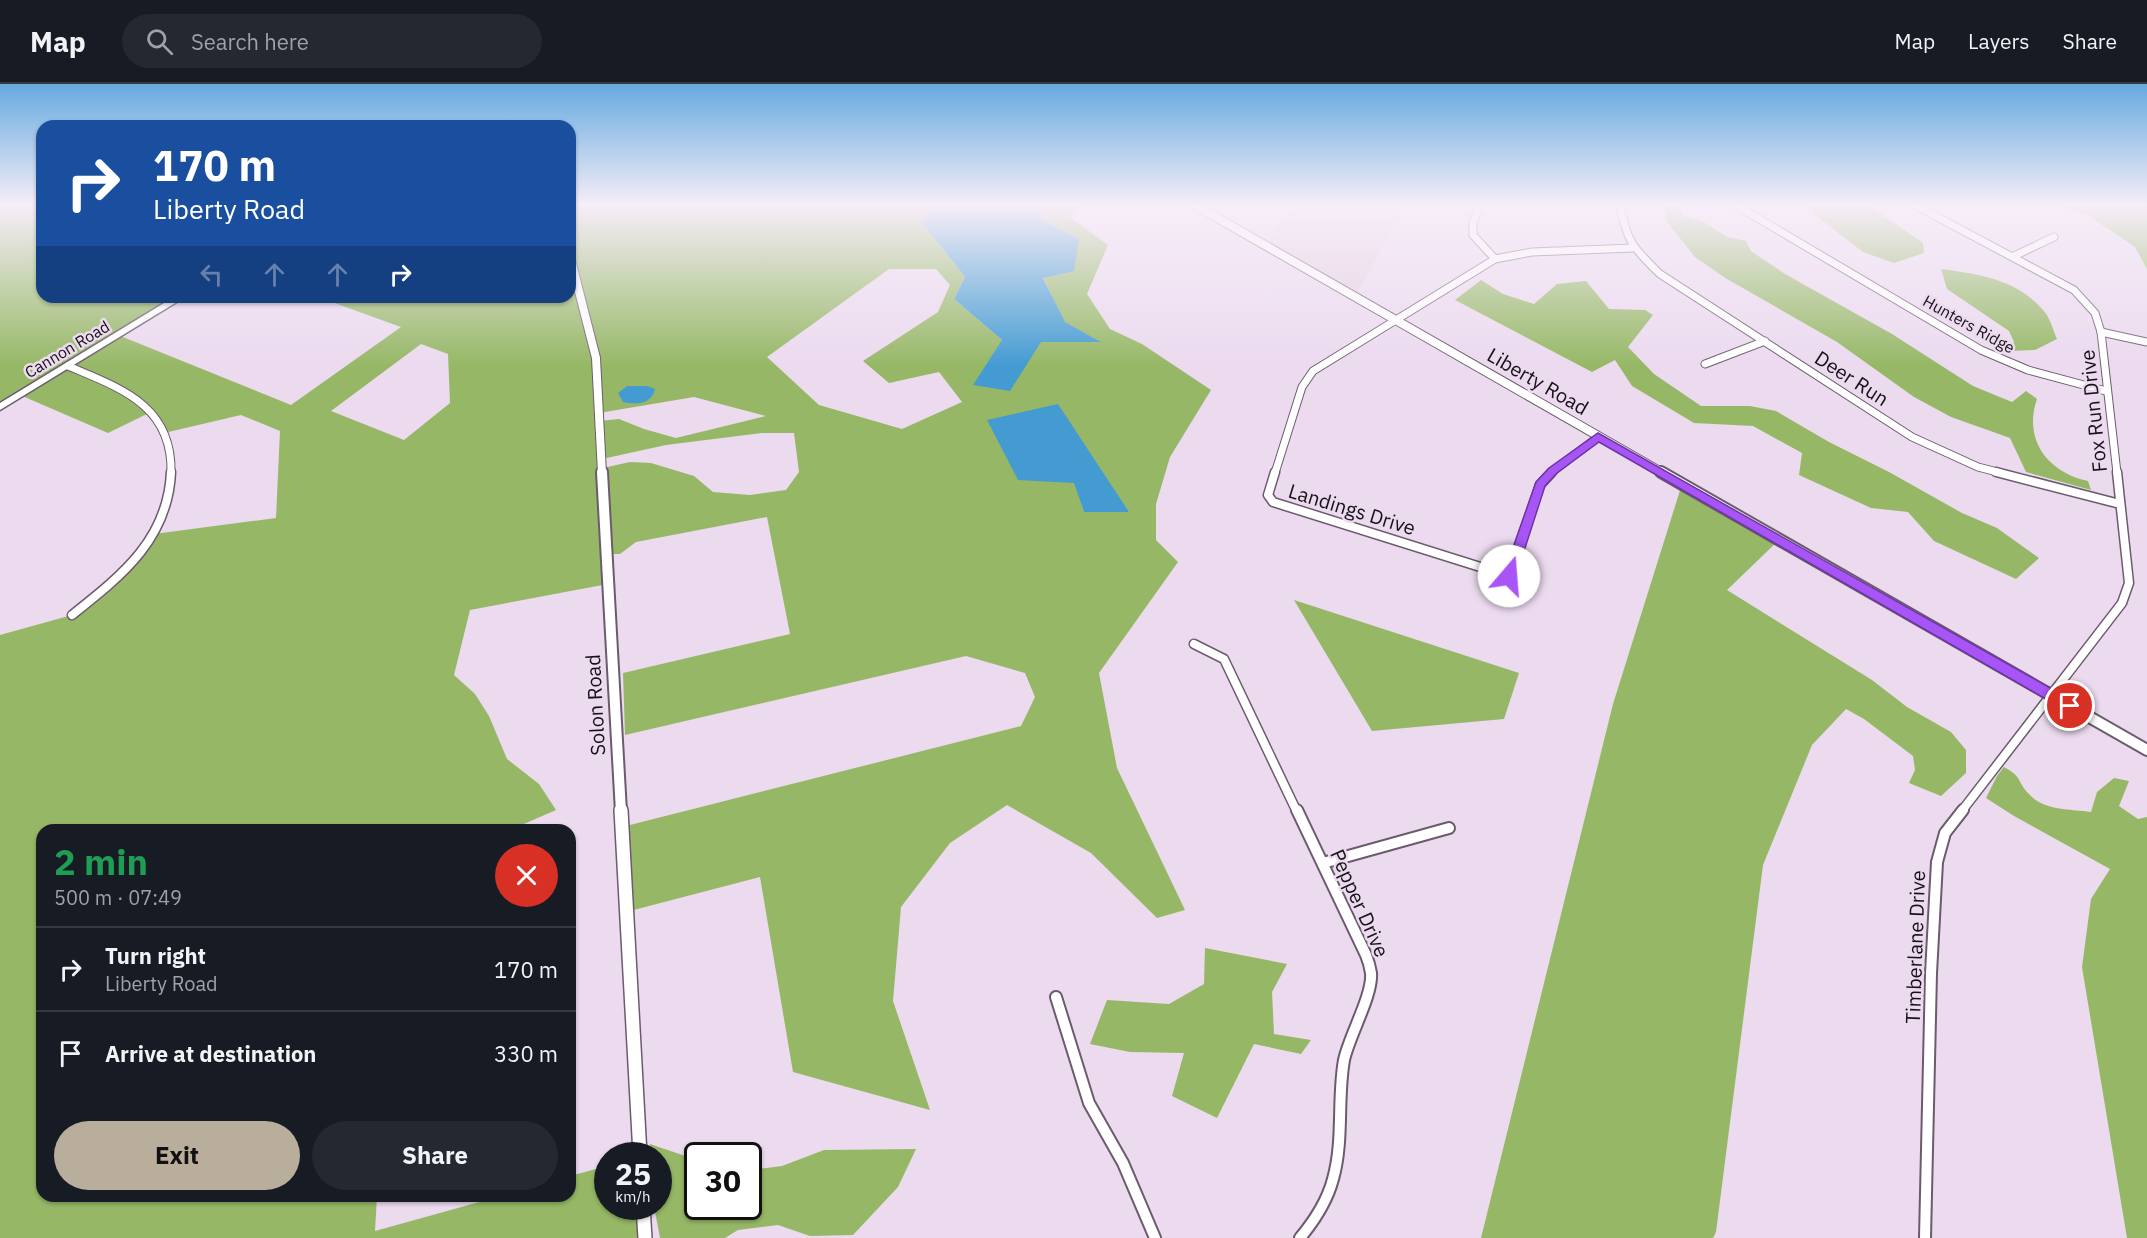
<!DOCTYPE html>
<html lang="en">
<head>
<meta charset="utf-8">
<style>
  body { margin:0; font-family:"IBM Plex Sans",sans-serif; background:#242831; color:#f1f3f6; height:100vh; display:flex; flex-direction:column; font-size:22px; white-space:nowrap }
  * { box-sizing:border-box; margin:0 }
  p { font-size:20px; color:#9ea1a6 }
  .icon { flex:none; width:33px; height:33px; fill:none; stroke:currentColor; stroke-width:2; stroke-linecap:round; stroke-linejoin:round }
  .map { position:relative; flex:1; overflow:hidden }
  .sheet { position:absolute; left:36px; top:740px; width:540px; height:378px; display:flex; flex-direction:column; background:#171b24; border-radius:18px; box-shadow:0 2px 4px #0004 }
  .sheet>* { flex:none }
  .top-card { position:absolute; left:36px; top:36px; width:540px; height:183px; border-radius:18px; box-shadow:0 2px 4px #0004; background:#1a4fa0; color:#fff; overflow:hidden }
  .speed { position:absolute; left:594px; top:1058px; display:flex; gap:12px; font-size:30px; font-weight:700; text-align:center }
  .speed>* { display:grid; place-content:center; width:78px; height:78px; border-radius:50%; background:#171b24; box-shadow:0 2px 4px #0004; line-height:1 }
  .speed small { font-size:15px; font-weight:400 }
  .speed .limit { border:3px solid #111; border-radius:9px; background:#fff; color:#111 }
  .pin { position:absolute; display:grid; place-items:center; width:51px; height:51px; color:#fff; margin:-26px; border:3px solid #fff; border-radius:50%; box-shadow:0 2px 6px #0007 }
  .me { position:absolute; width:66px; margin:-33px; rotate:18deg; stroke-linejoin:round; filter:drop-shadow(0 0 4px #0008) }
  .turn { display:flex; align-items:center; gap:21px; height:126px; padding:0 18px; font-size:27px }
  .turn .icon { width:78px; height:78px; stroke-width:2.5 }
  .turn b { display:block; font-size:42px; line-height:51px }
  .lanes { display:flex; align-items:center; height:57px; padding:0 18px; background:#0003; justify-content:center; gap:30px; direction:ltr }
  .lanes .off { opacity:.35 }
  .round { display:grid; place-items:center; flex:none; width:63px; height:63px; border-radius:32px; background:#242831 }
  .head { display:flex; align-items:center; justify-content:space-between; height:102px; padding:0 18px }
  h1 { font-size:36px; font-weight:700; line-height:45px; color:#1e9e55 }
  .primary-button { display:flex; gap:12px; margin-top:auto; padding:12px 18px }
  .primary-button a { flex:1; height:69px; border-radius:36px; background:#b8ae9b; color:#111; font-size:24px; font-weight:700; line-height:69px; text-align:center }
  .primary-button a+a { background:#242831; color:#f1f3f6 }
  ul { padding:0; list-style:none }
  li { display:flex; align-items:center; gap:18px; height:84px; padding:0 18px; border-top:2px solid #363941 }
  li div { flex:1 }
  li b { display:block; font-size:22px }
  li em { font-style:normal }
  header { display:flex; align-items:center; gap:36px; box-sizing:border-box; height:84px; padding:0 30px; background:#171b24; border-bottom:2px solid #363941 }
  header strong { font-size:28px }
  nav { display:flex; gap:33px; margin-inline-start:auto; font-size:21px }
  .search { width:420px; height:54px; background:#242831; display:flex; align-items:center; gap:15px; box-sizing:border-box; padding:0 21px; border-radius:33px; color:#9ea1a6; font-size:22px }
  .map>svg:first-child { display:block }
  .commercial { fill:#e5d0de }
  .forest { fill:#96b866; fill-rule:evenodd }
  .water { fill:#449bd2 }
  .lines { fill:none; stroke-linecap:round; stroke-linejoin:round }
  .minor-far2-casing { stroke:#6b5b6d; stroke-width:9 }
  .minor-far1-casing { stroke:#6b5b6d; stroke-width:11 }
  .minor-casing { stroke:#6b5b6d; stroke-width:14 }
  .tertiary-far2-casing { stroke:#6b5b6d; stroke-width:10 }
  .tertiary-far1-casing { stroke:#6b5b6d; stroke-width:14 }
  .tertiary-casing { stroke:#6b5b6d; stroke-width:16 }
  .secondary-casing { stroke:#6b5b6d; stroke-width:3 }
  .minor-far2 { stroke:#fff; stroke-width:7 }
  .minor-far1 { stroke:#fff; stroke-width:8 }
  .minor { stroke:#fff; stroke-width:10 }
  .tertiary-far2 { stroke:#fff; stroke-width:8 }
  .tertiary-far1 { stroke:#fff; stroke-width:10 }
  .tertiary { stroke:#fff; stroke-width:13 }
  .secondary { fill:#fff; fill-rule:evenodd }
  .route { fill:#a855f7; stroke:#6d37a1; stroke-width:1.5 }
  .labels { text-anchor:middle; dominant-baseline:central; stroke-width:5; stroke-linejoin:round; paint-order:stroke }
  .far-street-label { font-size:16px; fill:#171118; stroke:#ecdaef }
  .street-label { font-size:20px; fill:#171118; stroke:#ecdaef }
</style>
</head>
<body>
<header>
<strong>Map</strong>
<div class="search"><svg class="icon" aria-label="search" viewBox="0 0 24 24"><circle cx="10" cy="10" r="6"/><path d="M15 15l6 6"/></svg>Search here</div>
<nav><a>Map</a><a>Layers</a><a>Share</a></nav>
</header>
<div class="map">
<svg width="2147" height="1154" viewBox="0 0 2147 1154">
  <rect width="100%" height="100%" fill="#ecdaef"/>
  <path class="commercial" d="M 1293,120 L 1406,120 L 1355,213 L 1266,162 Z"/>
  <g class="forest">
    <path d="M 0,120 L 42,120 L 42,213 L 180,213 L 118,251 L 291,321 L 401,243 L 329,217 L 335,213 L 570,213 L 570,120 L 935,120 L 922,139 L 965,193 L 954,215 L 1002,256 L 1099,257 L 1064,238 L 1043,193 L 1036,134 L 1051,120 L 1083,120 L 1070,133 L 1108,161 L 1087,210 L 1110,245 L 1142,260 L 1211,306 L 1170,373 L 1156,420 L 1156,456 L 1178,478 L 1099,589 L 1117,684 L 1185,826 L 1157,834 L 1091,769 L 1007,721 L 950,759 L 901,823 L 893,917 L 930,1026 L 793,988 L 760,793 L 626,828 L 622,743 L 1021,642 L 1035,613 L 1025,589 L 966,572 L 625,651 L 623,589 L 790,550 L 767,433 L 636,458 L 620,470 L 606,470 L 608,500 L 470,526 L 454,591 L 475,610 L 489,632 L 507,675 L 539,700 L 556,726 L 510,746 L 42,746 L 42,1112 L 377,1112 L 375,1147 L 501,1112 L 570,1112 L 570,1092 L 607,1082 L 608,1122 L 643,1122 L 645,1154 L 0,1154 L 0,551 L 72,531 L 123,490 L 154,450 L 276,434 L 280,347 L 241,331 L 164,349 L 151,328 L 108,349 L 20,311 L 0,323 ZM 889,185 L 936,185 L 950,201 L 938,228 L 863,277 L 889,299 L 939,288 L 962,318 L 902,345 L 819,321 L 767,273 ZM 421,260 L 448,270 L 450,319 L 404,356 L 331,327 ZM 694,313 L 766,332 L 676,354 L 644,345 L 619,335 L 600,337 L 599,329 ZM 762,349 L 794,349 L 799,388 L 786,406 L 750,411 L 713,408 L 694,392 L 651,379 L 630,378 L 603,384 L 602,375 L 666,361 ZM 1075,399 L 1129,428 L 1084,428 Z"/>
    <path d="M 1662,120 L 1679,120 L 1683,132 L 1702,137 L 1727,153 L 1746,157 L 1751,167 L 1785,190 L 1892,250 L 1973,302 L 2012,318 L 2026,307 L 2037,315 C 2023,355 2047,388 2088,397 L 2091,406 L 2026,388 L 2010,354 L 1951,333 L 1914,313 L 1837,258 L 1727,195 L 1695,173 L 1667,138 L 1664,121 Z"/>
    <path d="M 1801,120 L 1867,120 L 1923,159 L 1924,169 L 1894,179 L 1863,168 Z"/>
    <path d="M 2047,120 L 2147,120 L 2147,185 L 2135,163 L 2086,130 Z"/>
    <path d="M 1941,185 C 1979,190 2016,195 2043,226 C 2050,233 2053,246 2057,255 L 2035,266 L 2009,267 L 2014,258 L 2009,247 L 1947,205 Z"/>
    <path d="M 1481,196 L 1503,210 L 1534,220 L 1557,200 L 1586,197 L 1609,225 L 1645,226 L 1653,231 L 1628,263 L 1654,290 L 1701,322 L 1750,322 L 1776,327 L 1829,358 L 1889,388 L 1962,429 L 1997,444 L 2039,474 L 2016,495 L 1934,457 L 1908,428 L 1871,424 L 1799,391 L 1802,369 L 1753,342 L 1694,339 L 1632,302 L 1615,276 L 1592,288 L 1455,216 Z"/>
    <path d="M 1682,400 L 1780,455 L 1727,506 L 1872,596 L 1907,623 L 1951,648 L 1966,666 L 1966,689 L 1941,712 L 1909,699 L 1915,686 L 1913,672 L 1864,635 L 1846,625 L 1812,661 L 1763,781 L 1716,1148 L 1713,1154 L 1481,1154 L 1613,620 Z"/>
    <path d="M 1294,516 L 1519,589 L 1504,635 L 1372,647 Z"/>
    <path d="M 2004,683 C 2024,694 2016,697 2029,710 C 2044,727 2070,725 2091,728 L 2097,708 L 2114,694 L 2129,697 L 2119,722 L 2138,735 L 2147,733 L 2147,1154 L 2127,1154 L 2082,883 L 2091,815 L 2110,785 L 2014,732 L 1986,714 L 1997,692 Z"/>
    <path d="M 1205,864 L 1287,880 L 1272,908 L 1274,950 L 1311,956 L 1301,970 L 1254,960 L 1217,1034 L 1172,1012 L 1184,969 L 1130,968 L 1090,960 L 1107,916 L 1169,920 L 1204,900 Z"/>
    <path d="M 650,1060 L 697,1076 L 698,1122 L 748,1122 L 749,1086 L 782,1082 L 824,1066 L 916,1065 L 898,1103 L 853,1151 L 810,1152 L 778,1141 L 738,1146 L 725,1154 L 660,1154 L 654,1122 L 658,1122 L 658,1071 L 649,1071 Z"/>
  </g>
  <g class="water">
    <path d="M 935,120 L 1051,120 L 1037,134 L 1079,155 L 1074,187 L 1043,194 L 1065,238 L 1101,258 L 1041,258 L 1010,307 L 973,301 L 1002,256 L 954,215 L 965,193 L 922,139 Z"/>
    <path d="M 627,302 L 647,302 L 655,305 C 652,320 636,321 623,318 L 618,309 Z"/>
    <path d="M 1058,320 L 1129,428 L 1084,428 L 1074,399 L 1018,396 L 987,336 Z"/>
  </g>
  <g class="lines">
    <defs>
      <g id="minor-far2">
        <path d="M 1480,120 L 1473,139 L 1473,151 L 1495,175"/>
        <path d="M 1620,120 C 1626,157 1634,165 1660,190 L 1912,353 L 1978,383 L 2001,389"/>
        <path d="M 1734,120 L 1981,266 L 2028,286 L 2106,307"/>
        <path d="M 1913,120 L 2074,206 L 2095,229 L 2101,248 L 2117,389"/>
        <path d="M 2014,172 L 2054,153"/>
        <path d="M 2101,248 L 2147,258"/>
        <path d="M 1705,280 L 1765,257"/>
        <path d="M 68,282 C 120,304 173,321 171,389"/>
        <path d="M 1275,389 L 1302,303 L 1313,287 L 1495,175 L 1532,168 L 1633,164"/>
        <path d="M 1551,389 L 1598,353"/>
      </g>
      <g id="minor-far1">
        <path d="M 1275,388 L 1268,411 L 1273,418 L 1509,492 L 1540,401 L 1552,388"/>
        <path d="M 1996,388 L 2120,420"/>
        <path d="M 72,531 C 121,492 168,456 171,388"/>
        <path d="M 1194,560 L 1224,575 L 1297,728"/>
        <path d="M 1961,728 L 2122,519 L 2129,499 L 2117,388"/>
      </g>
      <g id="minor">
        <path d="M 1297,726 L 1366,871 C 1368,876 1370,883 1371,889 C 1373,911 1349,952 1344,976 C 1337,1015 1344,1056 1333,1095 C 1327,1118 1315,1136 1300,1154"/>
        <path d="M 1323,779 L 1449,744"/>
        <path d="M 1056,913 L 1089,1019 L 1123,1079 L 1155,1154"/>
        <path d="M 1925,1154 L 1931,889 L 1937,778 L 1945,749 L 1963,726"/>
      </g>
      <g id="tertiary-far2">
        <path d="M 1193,120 L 1663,389"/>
        <path d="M 570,172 L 596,274 L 602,389"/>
      </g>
      <g id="tertiary-far1">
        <path d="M 602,388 L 621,728"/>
        <path d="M 1661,388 L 2147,666"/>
      </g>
      <g id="tertiary">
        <path d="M 621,726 L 640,1071"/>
        <path d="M 643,1122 L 645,1154"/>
      </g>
      <path id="secondary" d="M 174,213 L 185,213 L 0,326 L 0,319 Z"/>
    </defs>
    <use href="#minor-far2" class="minor-far2-casing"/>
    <use href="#minor-far1" class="minor-far1-casing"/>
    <use href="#minor" class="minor-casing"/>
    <use href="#tertiary-far2" class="tertiary-far2-casing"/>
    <use href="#tertiary-far1" class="tertiary-far1-casing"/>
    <use href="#tertiary" class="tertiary-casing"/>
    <use href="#secondary" class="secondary-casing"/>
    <use href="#minor-far2" class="minor-far2"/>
    <use href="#minor-far1" class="minor-far1"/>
    <use href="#minor" class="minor"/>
    <use href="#tertiary-far2" class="tertiary-far2"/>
    <use href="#tertiary-far1" class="tertiary-far1"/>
    <use href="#tertiary" class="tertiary"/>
    <use href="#secondary" class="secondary"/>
  </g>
  <linearGradient id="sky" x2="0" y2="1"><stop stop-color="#66aadf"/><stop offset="0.43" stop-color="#f6eef8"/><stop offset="1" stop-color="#f6eef8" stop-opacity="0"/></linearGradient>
  <rect width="2147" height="282" fill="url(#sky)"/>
  <path class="route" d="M 1598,349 L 2075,618 L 2077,622 L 2075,626 L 2065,626 L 1599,358 L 1557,389 L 1545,402 L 1516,492 L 1514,495 L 1505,495 L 1503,492 L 1536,398 L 1549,384 Z"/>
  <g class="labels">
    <g class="far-street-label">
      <text transform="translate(1969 240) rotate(29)">Hunters Ridge</text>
      <text transform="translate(67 265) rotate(-31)">Cannon Road</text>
    </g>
    <g class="street-label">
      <text transform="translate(1852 294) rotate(33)">Deer Run</text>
      <text transform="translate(1538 297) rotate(30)">Liberty Road</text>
      <text transform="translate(2093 327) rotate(-96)">Fox Run Drive</text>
      <text transform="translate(1352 425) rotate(17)">Landings Drive</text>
      <text transform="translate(595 621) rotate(-93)">Solon Road</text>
      <text transform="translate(1360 819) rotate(66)">Pepper Drive</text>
      <text transform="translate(1915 863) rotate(-88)">Timberlane Drive</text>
    </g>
  </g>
</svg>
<div class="speed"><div>25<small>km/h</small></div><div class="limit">30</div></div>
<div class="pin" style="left:2070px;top:622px;background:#d93025"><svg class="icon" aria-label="arrive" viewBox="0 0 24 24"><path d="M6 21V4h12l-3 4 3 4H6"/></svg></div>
<svg class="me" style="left:1509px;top:492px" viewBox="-20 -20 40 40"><circle r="19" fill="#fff"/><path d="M0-13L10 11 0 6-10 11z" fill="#a855f7"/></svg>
<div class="top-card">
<div class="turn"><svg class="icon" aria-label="right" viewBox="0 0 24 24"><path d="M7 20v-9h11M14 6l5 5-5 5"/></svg><div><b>170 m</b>Liberty Road</div></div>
<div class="lanes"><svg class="icon off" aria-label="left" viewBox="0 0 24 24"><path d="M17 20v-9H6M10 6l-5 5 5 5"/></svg><svg class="icon off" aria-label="ahead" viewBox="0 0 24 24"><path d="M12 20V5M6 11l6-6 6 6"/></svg><svg class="icon off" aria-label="ahead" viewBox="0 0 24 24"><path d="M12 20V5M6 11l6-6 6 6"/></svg><svg class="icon" aria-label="right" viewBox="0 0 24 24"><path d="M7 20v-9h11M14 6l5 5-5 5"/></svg></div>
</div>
<section class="sheet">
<div class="head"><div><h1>2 min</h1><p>500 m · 07:49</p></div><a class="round" style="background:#d93025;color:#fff"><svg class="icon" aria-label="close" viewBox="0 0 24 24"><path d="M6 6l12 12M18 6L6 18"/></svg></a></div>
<ul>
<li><svg class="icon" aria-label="right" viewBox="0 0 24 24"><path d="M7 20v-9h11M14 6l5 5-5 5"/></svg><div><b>Turn right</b><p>Liberty Road</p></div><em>170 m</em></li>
<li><svg class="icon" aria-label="arrive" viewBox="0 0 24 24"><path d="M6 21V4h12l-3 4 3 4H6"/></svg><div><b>Arrive at destination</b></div><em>330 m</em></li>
</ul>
<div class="primary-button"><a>Exit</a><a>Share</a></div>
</section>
</div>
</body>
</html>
